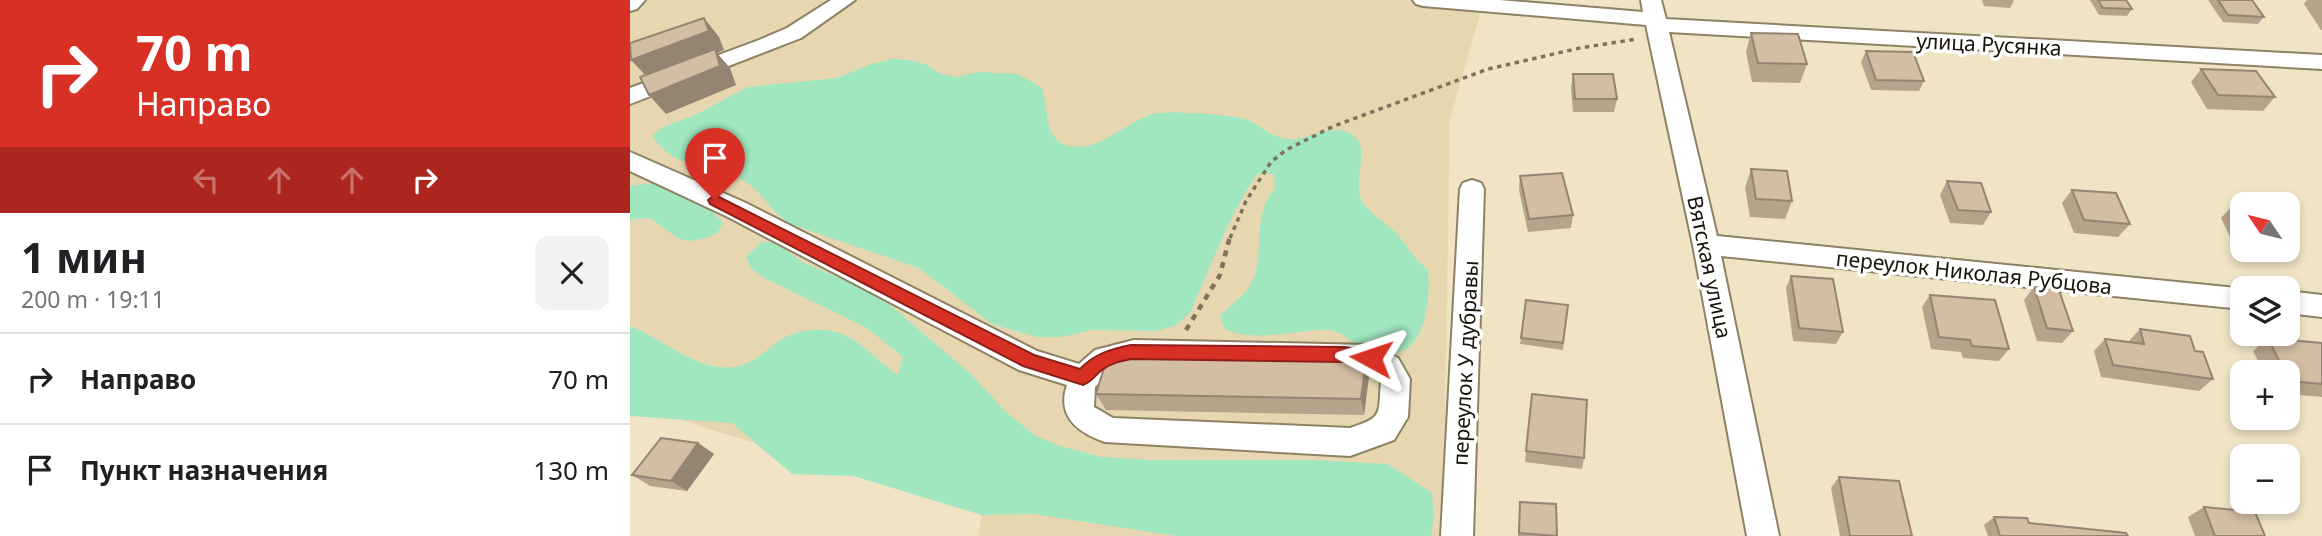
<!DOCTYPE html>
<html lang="ru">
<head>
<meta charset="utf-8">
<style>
  body { margin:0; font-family:"Noto Sans",sans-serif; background:#f2f2f2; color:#202124; height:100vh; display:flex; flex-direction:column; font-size:26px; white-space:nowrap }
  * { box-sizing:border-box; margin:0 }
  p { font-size:23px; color:#757577 }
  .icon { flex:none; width:38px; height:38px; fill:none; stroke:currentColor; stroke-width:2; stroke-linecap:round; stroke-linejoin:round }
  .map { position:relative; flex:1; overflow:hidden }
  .panel { display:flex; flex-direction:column; background:#fff; width:630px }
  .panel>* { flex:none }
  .top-card { background:#d93025; color:#fff; overflow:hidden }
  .needle { width:46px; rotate:305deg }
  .controls { position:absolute; left:1600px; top:192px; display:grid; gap:14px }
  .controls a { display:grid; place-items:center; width:70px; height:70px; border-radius:14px; background:#fff; box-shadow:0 4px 10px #0003; font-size:35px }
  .pin { position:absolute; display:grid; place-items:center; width:60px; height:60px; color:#fff; margin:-72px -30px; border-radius:50% 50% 50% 0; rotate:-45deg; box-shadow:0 0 7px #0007 }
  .pin .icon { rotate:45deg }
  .me { position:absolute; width:77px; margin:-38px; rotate:275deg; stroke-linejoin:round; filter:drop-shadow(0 0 5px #0008) }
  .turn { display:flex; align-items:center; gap:24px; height:147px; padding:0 21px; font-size:32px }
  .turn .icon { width:91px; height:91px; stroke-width:2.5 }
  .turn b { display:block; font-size:49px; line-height:60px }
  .lanes { display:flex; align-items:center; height:66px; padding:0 21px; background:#0003; justify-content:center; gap:35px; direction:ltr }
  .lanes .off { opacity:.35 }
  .round { display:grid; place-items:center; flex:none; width:74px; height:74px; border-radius:14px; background:#f2f2f2 }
  .head { display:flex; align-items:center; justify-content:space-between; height:119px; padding:0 21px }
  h1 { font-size:42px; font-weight:700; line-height:52px }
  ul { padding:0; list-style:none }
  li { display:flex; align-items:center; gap:21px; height:91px; padding:0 21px; border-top:2px solid #e0e0e0 }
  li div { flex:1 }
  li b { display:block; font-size:26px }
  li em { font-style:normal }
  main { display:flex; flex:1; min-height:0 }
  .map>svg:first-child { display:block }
  .built { fill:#e7d7b1 }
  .green { fill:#a0e7c0 }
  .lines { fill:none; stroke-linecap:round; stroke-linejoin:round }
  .minor-casing { stroke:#8e8265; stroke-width:4 }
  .path-far1 { stroke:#7c735f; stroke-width:3.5; stroke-dasharray:4.5 4.5; stroke-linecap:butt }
  .path { stroke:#7c735f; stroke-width:4.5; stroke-dasharray:6 6; stroke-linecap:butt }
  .minor { fill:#fff; fill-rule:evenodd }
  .wall { fill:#b5a38c }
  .shaded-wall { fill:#948472 }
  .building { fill:#d3bda3; stroke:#948472; stroke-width:2 }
  .route { fill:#d93025; stroke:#8d1f18; stroke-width:2 }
  .labels { text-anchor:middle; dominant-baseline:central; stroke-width:7; stroke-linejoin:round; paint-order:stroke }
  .street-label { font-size:21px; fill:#191409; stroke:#fff }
</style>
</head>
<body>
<main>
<section class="panel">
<div class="top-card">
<div class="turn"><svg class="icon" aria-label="right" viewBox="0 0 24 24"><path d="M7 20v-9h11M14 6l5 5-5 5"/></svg><div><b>70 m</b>Направо</div></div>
<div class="lanes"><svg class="icon off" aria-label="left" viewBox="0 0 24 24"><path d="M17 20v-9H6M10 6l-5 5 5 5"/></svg><svg class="icon off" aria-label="ahead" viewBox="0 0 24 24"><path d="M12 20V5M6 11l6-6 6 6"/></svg><svg class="icon off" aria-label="ahead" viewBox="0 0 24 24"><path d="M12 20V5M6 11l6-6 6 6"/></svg><svg class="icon" aria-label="right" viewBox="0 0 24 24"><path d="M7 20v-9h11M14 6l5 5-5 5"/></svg></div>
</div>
<div class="head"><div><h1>1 мин</h1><p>200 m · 19:11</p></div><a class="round"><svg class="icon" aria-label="close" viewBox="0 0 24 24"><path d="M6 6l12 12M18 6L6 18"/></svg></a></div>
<ul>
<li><svg class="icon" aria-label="right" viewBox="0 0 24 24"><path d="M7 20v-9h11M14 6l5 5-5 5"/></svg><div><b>Направо</b></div><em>70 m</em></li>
<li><svg class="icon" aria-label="arrive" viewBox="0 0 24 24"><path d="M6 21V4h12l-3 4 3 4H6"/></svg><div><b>Пункт назначения</b></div><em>130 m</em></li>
</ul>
</section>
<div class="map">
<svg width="1692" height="536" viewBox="0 0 1692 536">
  <rect width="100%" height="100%" fill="#f0e4c5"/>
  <path class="built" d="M 0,0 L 854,0 L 820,120 L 813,536 L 348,536 L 352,515 L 0,404 Z"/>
  <g class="green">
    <path d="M 262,59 L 280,60 L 298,65 L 308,73 L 327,77 L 349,72 L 388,74 L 412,88 C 419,108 412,139 439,146 C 471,153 498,118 528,113 C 546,111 602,114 618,120 C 632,126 641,137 656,139 C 674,142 694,126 713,131 C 748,139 720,179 732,201 C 739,214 757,223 767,234 C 778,247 784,258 798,270 C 801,307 793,370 740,351 C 725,346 712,330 696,330 C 663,330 626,343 595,329 L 590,316 C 599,306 615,295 621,284 C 637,254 620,215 645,189 L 644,174 L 627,174 C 598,217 581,266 560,313 L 546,325 L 527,331 L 462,330 L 432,337 L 407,337 L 362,324 L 289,268 L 160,224 C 141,213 132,191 113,180 C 80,160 47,173 22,136 L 31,128 L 65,115 L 118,87 L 207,78 L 241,64 Z"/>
    <path d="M 22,183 C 55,183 70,200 93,222 L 87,234 C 50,248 50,239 20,218 L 0,220 L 0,186 Z"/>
    <path d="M 131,242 L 148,243 L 172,262 L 231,287 L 260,305 L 342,375 L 376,412 L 406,436 L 430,446 L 471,457 L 521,460 L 683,460 L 758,464 L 802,493 L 804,516 L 801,536 L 547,536 L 403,514 L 352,515 L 223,476 L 162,474 L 102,423 L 0,416 L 0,326 C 33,338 66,372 104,367 C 121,365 137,350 150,340 C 170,327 202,326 222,339 C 239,349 252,365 268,375 L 273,357 L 237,328 L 134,278 L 121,268 L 116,257 Z"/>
  </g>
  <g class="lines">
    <defs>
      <g id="minor">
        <path d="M 0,0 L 15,0 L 7,9 L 0,11 Z"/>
        <path d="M 201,0 L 225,0 L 171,38 L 0,104 L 0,88 L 129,40 L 157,28 Z"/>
        <path d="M 783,0 L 869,0 L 1013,12 L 1011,0 L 1031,0 L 1036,19 L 1692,55 L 1692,69 L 1039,32 L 1087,236 L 1617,289 L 1612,289 L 1612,309 L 1091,256 L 1149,536 L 1117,536 L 1063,245 L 1016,25 L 793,6 L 786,4 Z"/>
        <path d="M 0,152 L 116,203 L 407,351 L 449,364 L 465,350 L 504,340 L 741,345 L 768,358 L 780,379 L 778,417 L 764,440 L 720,456 L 475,442 C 449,433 426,417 437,385 L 389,370 L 98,217 L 0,171 ZM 504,363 L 737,369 L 751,381 C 748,415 754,417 720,428 L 483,418 L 464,407 L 465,387 L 485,367 Z"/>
        <path d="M 842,180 L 851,183 L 854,189 L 843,536 L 811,536 L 830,189 L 833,183 Z"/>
        <path d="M 1657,291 L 1692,295 L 1692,317 L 1657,313 Z"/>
      </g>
    </defs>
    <use href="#minor" class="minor-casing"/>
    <path class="path-far1" d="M 600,238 L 616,201 L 641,162 L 656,150 L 704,126 L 858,69 L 950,48 L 1007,39"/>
    <path class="path" d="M 556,330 L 590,275 L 600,236"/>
    <use href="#minor" class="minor"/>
  </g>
  <g class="wall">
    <path d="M 1352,0 L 1383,0 L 1384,1 L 1380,8 L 1354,6 Z"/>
    <path d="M 1460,0 L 1496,0 L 1502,9 L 1497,16 L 1469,15 Z"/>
    <path d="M 1578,0 L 1622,0 L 1634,17 L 1628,24 L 1593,22 Z"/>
    <path d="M 1677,0 L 1692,0 L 1692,30 L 1691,30 L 1674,4 Z"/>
    <path d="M 1121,33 L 1177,64 L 1170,83 L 1122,82 L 1116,52 Z"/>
    <path d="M 1236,51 L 1294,81 L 1289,91 L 1241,90 L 1231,62 Z"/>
    <path d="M 1571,69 L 1645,97 L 1633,111 L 1577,109 L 1561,82 Z"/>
    <path d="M 943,74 L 987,99 L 984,112 L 943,112 L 941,88 Z"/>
    <path d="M 1121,169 L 1162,201 L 1155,219 L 1120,217 L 1115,188 Z"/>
    <path d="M 890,176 L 943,215 L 941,228 L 898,232 L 889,190 Z"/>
    <path d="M 1317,181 L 1361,212 L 1353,225 L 1320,223 L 1310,195 Z"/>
    <path d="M 1442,190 L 1500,224 L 1488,237 L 1444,233 L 1432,203 Z"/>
    <path d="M 1603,205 L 1612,206 L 1612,250 L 1657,250 L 1647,259 L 1609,255 L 1591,218 Z"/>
    <path d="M 1161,276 L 1213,332 L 1206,344 L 1163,341 L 1156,288 Z"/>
    <path d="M 1404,287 L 1443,331 L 1432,343 L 1407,341 L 1394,300 Z"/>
    <path d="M 1300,295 L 1379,349 L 1369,361 L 1333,358 L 1331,352 L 1301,349 L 1292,307 Z"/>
    <path d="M 938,305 L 933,350 L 890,344 L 891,338 Z"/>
    <path d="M 1510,329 L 1565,351 L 1583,379 L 1569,391 L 1471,377 L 1464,351 L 1475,339 L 1498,342 Z"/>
    <path d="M 1638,338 L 1692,343 L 1692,397 L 1657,394 L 1657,373 L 1634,373 L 1623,351 Z"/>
    <path d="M 739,376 L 734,415 L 476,410 L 466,394 Z"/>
    <path d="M 902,394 L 954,458 L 952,469 L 895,462 Z"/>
    <path d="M 68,443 L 84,454 L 57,491 L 20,486 L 2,475 Z"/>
    <path d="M 1209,477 L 1282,536 L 1210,536 L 1201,488 Z"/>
    <path d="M 890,502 L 926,536 L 888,536 Z"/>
    <path d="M 1574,507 L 1635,536 L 1565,536 L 1558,517 Z"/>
    <path d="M 1364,517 L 1399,523 L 1498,536 L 1358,536 L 1354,525 Z"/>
  </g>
  <g class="shaded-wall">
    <path d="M 74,18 L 89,37 L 94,50 L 87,53 L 100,68 L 106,85 L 36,114 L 19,95 L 18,78 L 1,60 Z"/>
    <path d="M 736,360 L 739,376 L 734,415 L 731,399 Z"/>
    <path d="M 68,443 L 84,454 L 57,491 L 41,481 Z"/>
  </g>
  <g class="building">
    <path d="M 1468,0 L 1496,0 L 1502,9 L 1473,8 Z"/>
    <path d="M 1588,0 L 1622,0 L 1634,17 L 1598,15 Z"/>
    <path d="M 74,18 L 79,31 L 1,60 L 0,43 Z"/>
    <path d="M 1121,33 L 1168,34 L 1177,64 L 1128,63 Z"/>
    <path d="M 85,49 L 90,66 L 19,95 L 10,77 Z"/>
    <path d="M 1236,51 L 1283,52 L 1294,81 L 1246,80 Z"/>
    <path d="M 1571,69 L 1626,71 L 1645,97 L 1588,95 Z"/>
    <path d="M 943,74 L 983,74 L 987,99 L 945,99 Z"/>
    <path d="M 1121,169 L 1157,171 L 1162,201 L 1126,199 Z"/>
    <path d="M 932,173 L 943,215 L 899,219 L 890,176 Z"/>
    <path d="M 1317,181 L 1351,183 L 1361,212 L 1328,210 Z"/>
    <path d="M 1442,190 L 1486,193 L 1500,224 L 1454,220 Z"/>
    <path d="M 1603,205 L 1612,206 L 1612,222 Z"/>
    <path d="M 1161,276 L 1203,279 L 1213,332 L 1169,328 Z"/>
    <path d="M 1404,287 L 1429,290 L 1443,331 L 1417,328 Z"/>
    <path d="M 1300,295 L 1365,300 L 1379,349 L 1342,346 L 1340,340 L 1309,337 Z"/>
    <path d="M 896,300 L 938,305 L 933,343 L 891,338 Z"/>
    <path d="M 1510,329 L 1560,336 L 1565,351 L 1573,352 L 1583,379 L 1483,365 L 1475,339 L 1514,344 Z"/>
    <path d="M 1638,338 L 1692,343 L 1692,384 L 1659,381 L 1657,377 L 1657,373 L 1655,373 Z"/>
    <path d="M 478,355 L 736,360 L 731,399 L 466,394 Z"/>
    <path d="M 902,394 L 957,400 L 954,458 L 896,451 Z"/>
    <path d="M 31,438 L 68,443 L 41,481 L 2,475 Z"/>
    <path d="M 1209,477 L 1269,481 L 1282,536 L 1220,536 Z"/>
    <path d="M 890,502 L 926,504 L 927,536 L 889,533 Z"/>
    <path d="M 1574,507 L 1625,512 L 1635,536 L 1585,536 Z"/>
    <path d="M 1364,517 L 1397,518 L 1399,523 L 1496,533 L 1498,536 L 1370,536 Z"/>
  </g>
  <path class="route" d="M 85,195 L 404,355 L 450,369 C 464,354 481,349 501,345 L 714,347 L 747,352 L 749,358 L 747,363 L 741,365 L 714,362 L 501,359 C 491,361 481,363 472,370 C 465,375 462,382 453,385 L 393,366 L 80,204 L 78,200 Z"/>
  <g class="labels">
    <g class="street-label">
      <text transform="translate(1359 44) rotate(3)">улица Русянка</text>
      <text transform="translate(1080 267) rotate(78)">Вятская улица</text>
      <text transform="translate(1344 272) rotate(6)">переулок Николая Рубцова</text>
      <text transform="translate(835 363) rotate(-87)">переулок У дубравы</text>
    </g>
  </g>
</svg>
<div class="controls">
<a><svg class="needle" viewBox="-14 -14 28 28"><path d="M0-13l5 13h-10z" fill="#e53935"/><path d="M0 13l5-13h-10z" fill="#757577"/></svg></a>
<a><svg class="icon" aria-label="layers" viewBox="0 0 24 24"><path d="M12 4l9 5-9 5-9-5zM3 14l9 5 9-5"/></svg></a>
<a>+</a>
<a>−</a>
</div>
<div class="pin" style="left:85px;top:200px;background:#d93025"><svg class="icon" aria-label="arrive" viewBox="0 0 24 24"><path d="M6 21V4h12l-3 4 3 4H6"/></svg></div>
<svg class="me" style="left:741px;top:358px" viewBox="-20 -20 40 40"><path d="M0-17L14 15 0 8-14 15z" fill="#d93025" stroke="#fff" stroke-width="4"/></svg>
</div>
</main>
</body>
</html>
